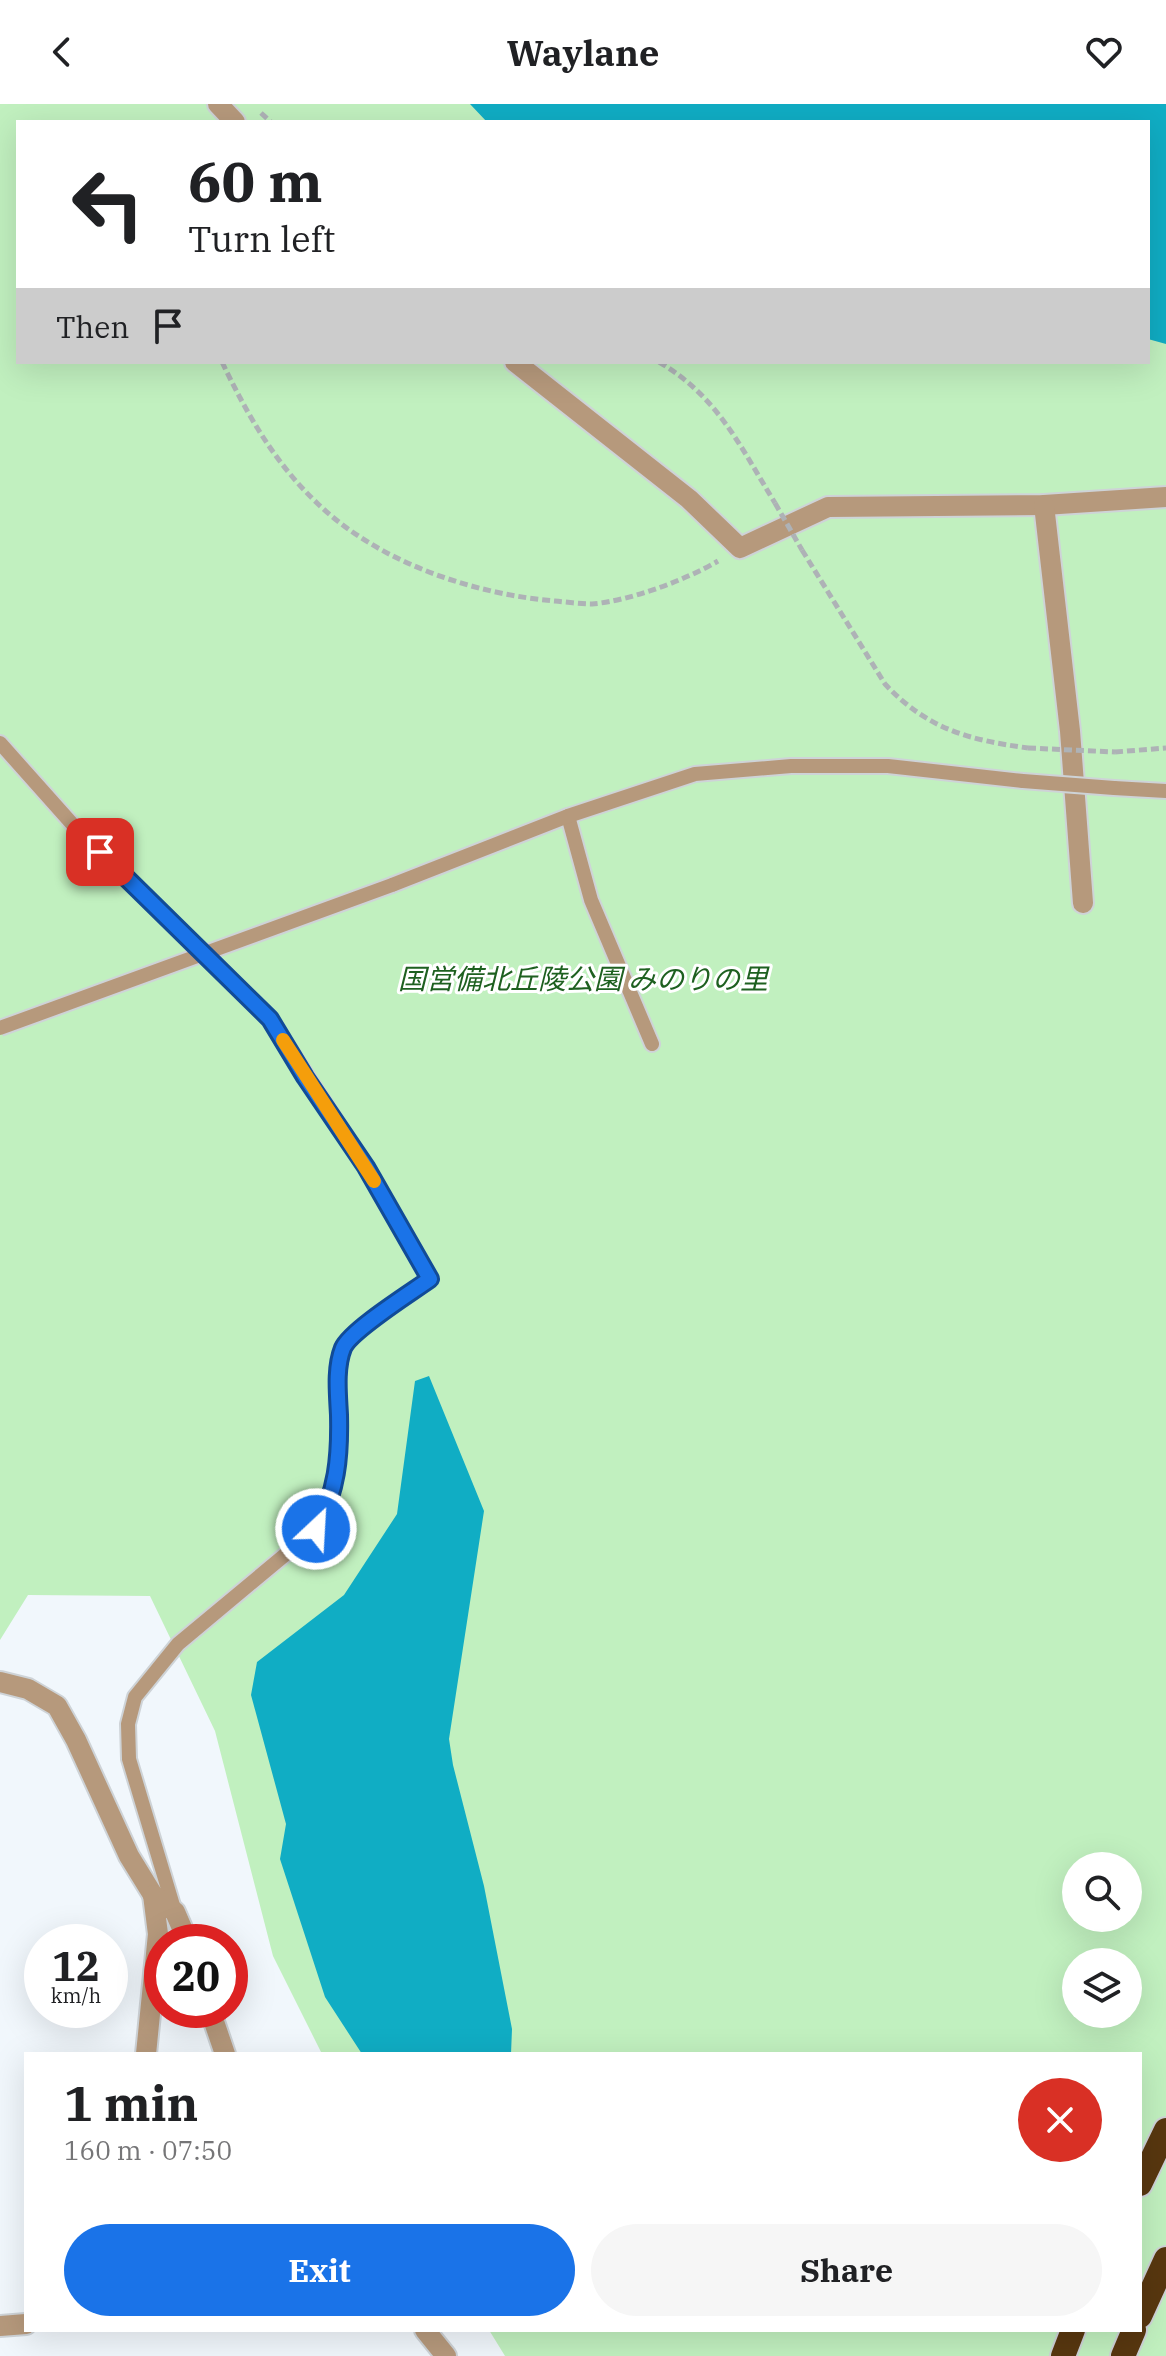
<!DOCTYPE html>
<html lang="en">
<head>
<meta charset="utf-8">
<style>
  body { margin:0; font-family:"IBM Plex Serif","Noto Sans JP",serif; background:#f6f6f6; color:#202124; height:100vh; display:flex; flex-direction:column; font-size:30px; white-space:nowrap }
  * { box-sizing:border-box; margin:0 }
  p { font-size:26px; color:#757577 }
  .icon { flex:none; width:44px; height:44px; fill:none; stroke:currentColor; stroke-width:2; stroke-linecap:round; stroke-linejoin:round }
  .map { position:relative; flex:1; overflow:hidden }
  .side { position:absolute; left:24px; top:1948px; width:1118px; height:280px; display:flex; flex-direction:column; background:#fff; border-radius:0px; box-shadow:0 8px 32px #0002 }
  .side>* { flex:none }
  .banner { position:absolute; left:16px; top:16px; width:1134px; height:244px; border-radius:0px; box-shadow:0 8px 32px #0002; background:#fff; color:#202124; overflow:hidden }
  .controls { position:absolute; left:1062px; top:1748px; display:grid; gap:16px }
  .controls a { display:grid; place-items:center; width:80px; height:80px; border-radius:50%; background:#fff; box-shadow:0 8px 32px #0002; font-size:40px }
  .speed { position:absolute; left:24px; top:1820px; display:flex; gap:16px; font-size:40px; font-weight:700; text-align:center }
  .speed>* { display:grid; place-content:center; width:104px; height:104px; border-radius:50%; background:#fff; box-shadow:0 8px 32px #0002; line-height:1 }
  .speed small { font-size:20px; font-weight:400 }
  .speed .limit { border:12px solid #d22; background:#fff; color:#111 }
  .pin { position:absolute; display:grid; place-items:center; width:68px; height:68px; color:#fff; margin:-34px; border-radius:16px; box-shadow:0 4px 12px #0006 }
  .me { position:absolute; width:88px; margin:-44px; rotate:25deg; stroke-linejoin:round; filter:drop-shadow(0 0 6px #0008) }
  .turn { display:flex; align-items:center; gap:28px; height:168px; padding:0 40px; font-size:36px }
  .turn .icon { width:104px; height:104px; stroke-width:2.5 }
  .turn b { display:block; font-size:56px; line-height:68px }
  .then { display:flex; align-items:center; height:76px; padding:0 40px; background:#0003; gap:16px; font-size:30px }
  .round { display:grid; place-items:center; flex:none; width:84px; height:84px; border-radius:42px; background:#f6f6f6 }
  .summary { display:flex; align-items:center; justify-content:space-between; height:136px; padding:0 40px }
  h1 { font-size:48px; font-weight:700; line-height:60px }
  .action { display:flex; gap:16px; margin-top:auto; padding:16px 40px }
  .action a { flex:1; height:92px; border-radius:48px; background:#1a73e8; color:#fff; font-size:32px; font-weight:700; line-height:92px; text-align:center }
  .action a+a { background:#f6f6f6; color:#202124 }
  header { display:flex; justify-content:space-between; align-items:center; height:104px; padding:0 40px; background:#fff; font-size:36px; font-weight:700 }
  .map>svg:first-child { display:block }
  .green { fill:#c1f0bf; fill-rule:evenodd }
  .water { fill:#10adc4 }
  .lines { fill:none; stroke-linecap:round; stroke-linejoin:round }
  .service-casing { stroke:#ced3d7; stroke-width:18 }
  .pedestrian-casing { stroke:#ced3d7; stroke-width:24 }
  .minor-casing { stroke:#ced3d7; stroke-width:24 }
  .motorway-casing { stroke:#ced3d7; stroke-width:28 }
  .path { stroke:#aeb2b6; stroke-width:5; stroke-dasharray:8 4; stroke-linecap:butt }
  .service { stroke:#b6997c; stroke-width:14 }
  .pedestrian { stroke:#b6997c; stroke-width:20 }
  .minor { stroke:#b6997c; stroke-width:20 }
  .motorway { stroke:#58370f; stroke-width:24 }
  .service-bridge-casing { stroke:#ced3d7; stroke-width:18; stroke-linecap:butt }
  .path-bridge { stroke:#aeb2b6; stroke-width:5; stroke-dasharray:8 4; stroke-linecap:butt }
  .service-bridge { stroke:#b6997c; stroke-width:14 }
  .route-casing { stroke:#114b97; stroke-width:20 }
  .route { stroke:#1a73e8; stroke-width:14 }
  .slow { stroke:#f59e0b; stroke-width:14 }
  .labels { text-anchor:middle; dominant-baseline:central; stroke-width:6; stroke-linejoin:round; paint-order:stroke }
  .park-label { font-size:28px; font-style:italic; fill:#1e6020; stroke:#fff }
</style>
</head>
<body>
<header><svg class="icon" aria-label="back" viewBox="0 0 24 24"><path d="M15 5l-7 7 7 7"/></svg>Waylane<svg class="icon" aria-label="heart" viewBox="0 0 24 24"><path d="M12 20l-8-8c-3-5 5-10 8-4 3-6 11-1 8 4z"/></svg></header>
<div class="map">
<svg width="1166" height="2252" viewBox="0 0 1166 2252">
  <rect width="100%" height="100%" fill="#f1f7fc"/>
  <path class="green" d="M 0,0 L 1166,0 L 1166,2252 L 505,2252 L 489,2226 L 1140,2226 L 1140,1950 L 322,1950 L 273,1852 L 215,1627 L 150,1492 L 28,1491 L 0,1536 ZM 18,18 L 1148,18 L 1148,258 L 18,258 ZM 1076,1762 L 1128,1762 L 1128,1814 L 1076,1814 ZM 1076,1858 L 1128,1858 L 1128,1910 L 1076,1910 Z"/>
  <g class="water">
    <path d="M 470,0 L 1166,0 L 1166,240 L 1148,235 L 1148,18 L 487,18 Z"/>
    <path d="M 429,1272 L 484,1407 L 449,1635 L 453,1661 L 484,1782 L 512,1925 L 511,1950 L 362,1950 L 325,1893 L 280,1755 L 286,1720 L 251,1591 L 257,1558 L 344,1491 L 397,1410 L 415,1277 Z"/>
  </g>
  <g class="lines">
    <defs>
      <g id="service">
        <path d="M 0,639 L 82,731 L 270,915 L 366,1063 L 430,1175 C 412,1188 351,1226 343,1244 C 335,1264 338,1290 339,1311 C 340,1353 337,1388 316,1425 L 178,1540 L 135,1593 L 128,1620 L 129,1655 L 175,1808"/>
        <path d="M 1114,684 L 1166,687"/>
        <path d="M 568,712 L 591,796 L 652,940"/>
        <path d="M 392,781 L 568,712 L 695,670 L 791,662 L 888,662 L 1023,677"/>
      </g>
      <g id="pedestrian">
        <path d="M 218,0 L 235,18"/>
        <path d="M 515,258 L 689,395 L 740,444 L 828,403 L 1044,401 L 1166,393"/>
        <path d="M 1044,401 L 1070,627 L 1083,799"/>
      </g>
      <g id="minor">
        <path d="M 0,1578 L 28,1585 L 57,1602 L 76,1636 L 129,1752 L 153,1791"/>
        <path d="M 210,1906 L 225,1950"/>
        <path d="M 146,1950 L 158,1830 L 153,1791 L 175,1808 L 188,1838"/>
        <path d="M 0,2222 L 26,2220"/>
        <path d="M 425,2226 L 446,2252"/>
      </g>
      <g id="motorway">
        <path d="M 1140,2080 L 1166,2026"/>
        <path d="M 1140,2212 L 1166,2155"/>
        <path d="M 1063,2252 L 1073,2226"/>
        <path d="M 1123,2252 L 1134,2226"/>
      </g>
    </defs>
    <use href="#service" class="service-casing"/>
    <use href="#pedestrian" class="pedestrian-casing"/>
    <use href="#minor" class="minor-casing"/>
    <use href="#motorway" class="motorway-casing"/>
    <g class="path">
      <path d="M 261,9 L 271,18"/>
      <path d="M 222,258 C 247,310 274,358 317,399 C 378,458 472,490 555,497 C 567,498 580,500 592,500 C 629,497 686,476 718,457"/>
      <path d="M 659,258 C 718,293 740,342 775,399"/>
      <path d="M 802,446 L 885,580 C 927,625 969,636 1028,644"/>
      <path d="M 1115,648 L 1166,644"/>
    </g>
    <use href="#service" class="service"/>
    <use href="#pedestrian" class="pedestrian"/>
    <use href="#minor" class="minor"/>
    <use href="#motorway" class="motorway"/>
    <defs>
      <g id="service-bridge">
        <path d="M 1023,677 L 1114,684"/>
        <path d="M 0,924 L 392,781"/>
      </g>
    </defs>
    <use href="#service-bridge" class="service-bridge-casing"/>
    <g class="path-bridge">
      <path d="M 775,399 L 802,446"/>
      <path d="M 1028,644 L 1115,648"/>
    </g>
    <use href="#service-bridge" class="service-bridge"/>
  </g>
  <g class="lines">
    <defs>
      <path id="route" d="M 100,748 L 270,915 L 305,973 L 366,1063 L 430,1175 C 412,1188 351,1226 343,1244 C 335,1264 338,1290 339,1311 C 340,1353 337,1388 316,1425"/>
    </defs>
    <use href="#route" class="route-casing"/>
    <use href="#route" class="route"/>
    <path class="slow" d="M 283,936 L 374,1077"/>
  </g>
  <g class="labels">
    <g class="park-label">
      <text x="583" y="874">国営備北丘陵公園 みのりの里</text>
    </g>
  </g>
</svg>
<div class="controls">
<a><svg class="icon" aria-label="search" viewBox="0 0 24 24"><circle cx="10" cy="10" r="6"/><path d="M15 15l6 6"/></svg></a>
<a><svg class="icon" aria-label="layers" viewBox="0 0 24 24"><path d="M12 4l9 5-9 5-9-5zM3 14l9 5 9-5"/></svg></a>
</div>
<div class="speed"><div>12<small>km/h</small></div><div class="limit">20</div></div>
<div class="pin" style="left:100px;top:748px;background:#d93025"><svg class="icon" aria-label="arrive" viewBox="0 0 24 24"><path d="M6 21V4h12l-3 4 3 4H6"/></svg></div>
<svg class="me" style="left:316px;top:1425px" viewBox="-20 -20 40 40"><circle r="17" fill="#1a73e8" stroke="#fff" stroke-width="3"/><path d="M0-11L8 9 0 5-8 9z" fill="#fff"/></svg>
<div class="banner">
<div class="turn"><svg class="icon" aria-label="left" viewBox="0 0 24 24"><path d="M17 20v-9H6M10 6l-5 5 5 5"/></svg><div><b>60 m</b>Turn left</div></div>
<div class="then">Then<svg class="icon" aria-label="arrive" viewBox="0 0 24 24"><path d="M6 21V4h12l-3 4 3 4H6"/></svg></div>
</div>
<section class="side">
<div class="summary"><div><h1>1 min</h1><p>160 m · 07:50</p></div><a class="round" style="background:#d93025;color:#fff"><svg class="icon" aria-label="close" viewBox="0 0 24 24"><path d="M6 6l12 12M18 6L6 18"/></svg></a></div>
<div class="action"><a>Exit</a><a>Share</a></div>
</section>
</div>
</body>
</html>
